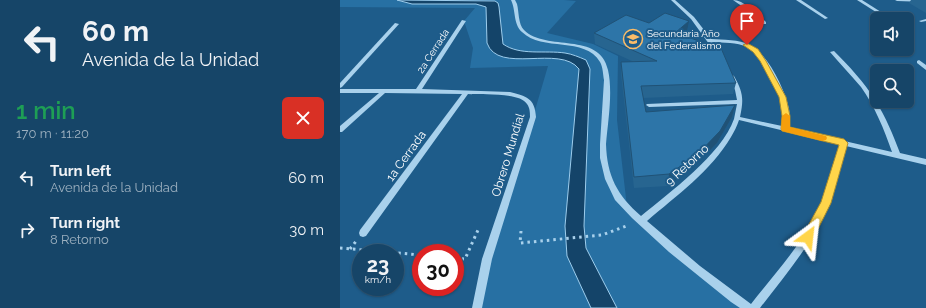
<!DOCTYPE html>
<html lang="en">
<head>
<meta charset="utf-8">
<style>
  body { margin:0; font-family:Raleway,sans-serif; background:#1f4c6e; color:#f1f3f6; height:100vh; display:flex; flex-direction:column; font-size:15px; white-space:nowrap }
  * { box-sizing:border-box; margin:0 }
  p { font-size:13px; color:#9eb1c0 }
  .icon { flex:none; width:22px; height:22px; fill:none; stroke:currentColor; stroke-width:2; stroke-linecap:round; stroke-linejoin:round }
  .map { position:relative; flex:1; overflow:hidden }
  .panel { display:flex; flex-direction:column; background:#164568; width:340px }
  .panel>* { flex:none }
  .banner { background:#164568; color:#f1f3f6; overflow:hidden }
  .buttons { position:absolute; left:530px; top:12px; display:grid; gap:8px }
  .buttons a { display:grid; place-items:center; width:44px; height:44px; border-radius:6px; background:#164568; box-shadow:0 1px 3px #0004,0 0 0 1px #355d7c; font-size:20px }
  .speed { position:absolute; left:12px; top:244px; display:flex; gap:8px; font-size:20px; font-weight:700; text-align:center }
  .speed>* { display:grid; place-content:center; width:52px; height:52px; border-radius:50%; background:#164568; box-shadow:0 1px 3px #0004,0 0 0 1px #355d7c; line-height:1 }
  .speed small { font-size:10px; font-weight:400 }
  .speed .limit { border:6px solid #d22; background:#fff; color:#111 }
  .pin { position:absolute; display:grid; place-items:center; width:34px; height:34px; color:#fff; margin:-41px -17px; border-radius:50% 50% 50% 0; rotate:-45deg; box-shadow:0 0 4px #0007 }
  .pin .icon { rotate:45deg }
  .me { position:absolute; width:44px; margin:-22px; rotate:30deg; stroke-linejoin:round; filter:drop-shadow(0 0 3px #0008) }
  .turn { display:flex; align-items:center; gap:14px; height:84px; padding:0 16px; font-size:18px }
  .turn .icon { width:52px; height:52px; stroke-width:2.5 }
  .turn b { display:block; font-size:28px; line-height:34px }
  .round { display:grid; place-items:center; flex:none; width:42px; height:42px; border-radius:6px; background:#1f4c6e }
  .head { display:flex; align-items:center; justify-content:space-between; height:68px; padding:0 16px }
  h1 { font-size:24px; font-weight:600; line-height:30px; color:#1e9e55 }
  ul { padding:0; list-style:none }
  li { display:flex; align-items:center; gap:12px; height:52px; padding:0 16px }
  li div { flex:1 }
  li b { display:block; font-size:15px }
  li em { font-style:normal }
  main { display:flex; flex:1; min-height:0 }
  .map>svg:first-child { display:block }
  .green { fill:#2770a3 }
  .water { fill:#144469; stroke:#9dcded }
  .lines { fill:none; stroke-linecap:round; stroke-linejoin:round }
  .path { stroke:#a9d1ec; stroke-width:3; stroke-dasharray:2.5 4; stroke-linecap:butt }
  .minor { fill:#a9d1ec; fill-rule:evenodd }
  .wall { fill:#276590 }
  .shaded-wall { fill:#205276 }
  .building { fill:#2d75a8; stroke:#205276 }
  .route { fill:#ffd54a; stroke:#a68a30 }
  .slow { fill:#f59e0b }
  .labels { text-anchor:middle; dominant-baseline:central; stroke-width:4; stroke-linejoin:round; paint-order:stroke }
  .far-poi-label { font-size:10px; fill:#fff; stroke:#1e5c8a; text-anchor:start }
  .far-street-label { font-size:10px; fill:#fff; stroke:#1e5c8a }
  .street-label { font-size:12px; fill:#fff; stroke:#1e5c8a }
</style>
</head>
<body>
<main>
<section class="panel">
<div class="banner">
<div class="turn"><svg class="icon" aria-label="left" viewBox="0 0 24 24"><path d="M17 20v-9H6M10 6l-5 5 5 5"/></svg><div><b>60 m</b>Avenida de la Unidad</div></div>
</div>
<div class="head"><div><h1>1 min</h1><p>170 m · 11:20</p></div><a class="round" style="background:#d93025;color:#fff"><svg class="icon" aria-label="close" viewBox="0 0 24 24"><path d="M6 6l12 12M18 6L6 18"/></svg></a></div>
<ul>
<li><svg class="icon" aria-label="left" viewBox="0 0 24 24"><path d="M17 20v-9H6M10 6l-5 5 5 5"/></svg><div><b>Turn left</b><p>Avenida de la Unidad</p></div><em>60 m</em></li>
<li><svg class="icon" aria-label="right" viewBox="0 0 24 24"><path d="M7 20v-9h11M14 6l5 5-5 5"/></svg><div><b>Turn right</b><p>8 Retorno</p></div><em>30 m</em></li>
</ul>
</section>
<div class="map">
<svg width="586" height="308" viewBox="0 0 586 308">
  <rect width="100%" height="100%" fill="#1e5c8a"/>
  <path class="green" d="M 0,0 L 224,0 L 236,1 L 207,33 L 253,44 L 278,56 L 277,120 L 287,207 L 408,308 L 137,308 L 208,66 L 130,68 L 133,48 L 124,21 L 135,8 L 0,7 Z"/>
  <path class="water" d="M 57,0 L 155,1 L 158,3 L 159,7 L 163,44 C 180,56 205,50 225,53 C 232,54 239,57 246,60 L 250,69 L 244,226 L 246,248 L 277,308 L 251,308 L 227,256 L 225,226 L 239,69 C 220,44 158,75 147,43 L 146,7 L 136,4 L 72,4 Z"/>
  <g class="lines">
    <g class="path">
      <path d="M 181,231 L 180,243 L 262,235 L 289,225"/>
      <path d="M 0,248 L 81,255"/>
      <path d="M 10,249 L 17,240"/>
      <path d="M 115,258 L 125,259 L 138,230"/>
    </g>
    <g class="minor">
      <path d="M 171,0 L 175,0 L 177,4 C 179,11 178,24 184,30 C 206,52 260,31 268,70 C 273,92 268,121 266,144 C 267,176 277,195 301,216 C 329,193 382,154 394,119 C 395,114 396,109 397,104 L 309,107 L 306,105 L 307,104 L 397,100 L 395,90 L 389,77 L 392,75 L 394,76 C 403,92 404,99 400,117 L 442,126 C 443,121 443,116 443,111 C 440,91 424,56 407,47 C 397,42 383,43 373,42 L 381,54 L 377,55 L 351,19 L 331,0 L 335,0 L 354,17 L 371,39 C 383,40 399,39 410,45 C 428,54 445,90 449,109 C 450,115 449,121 448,128 L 552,152 C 544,129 535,107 521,87 C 511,75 500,64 490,52 L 494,51 C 509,66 524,82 535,100 C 546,117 553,135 560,153 L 586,159 L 586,165 L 506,146 C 502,163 498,180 492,197 C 477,238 447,273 420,308 L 400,308 L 391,302 L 329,252 L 292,218 L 275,200 L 265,179 L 260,158 L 260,144 L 264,80 C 263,75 263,67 260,62 C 245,36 202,52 182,32 C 173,24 176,10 171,0 ZM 399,120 L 499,144 C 494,164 490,184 482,203 C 465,241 436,272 411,304 L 360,266 L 307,221 C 336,196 371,171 391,137 C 394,132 397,126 399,120 Z"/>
      <path d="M 393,0 C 404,0 418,15 426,22 L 426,24 L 422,24 L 413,14 Z"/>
      <path d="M 456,0 L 461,0 L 488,18 L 485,19 Z"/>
      <path d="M 517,0 L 522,0 L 552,19 L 547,19 Z"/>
      <path d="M 555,0 L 586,0 L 586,2 L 557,1 Z"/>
      <path d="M 586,19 L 586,21 L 581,22 L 579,21 Z"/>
      <path d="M 122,20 L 126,21 L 82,89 L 170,92 C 186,96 195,98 196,117 L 152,259 L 142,308 L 132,308 L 142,259 L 190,117 C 190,113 190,108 187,104 C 180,92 142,95 128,94 L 26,236 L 23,237 L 20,236 L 19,233 L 20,230 L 122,94 L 45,93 L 2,132 L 0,132 L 0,126 L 39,93 L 0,93 L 0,89 L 76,89 Z"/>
      <path d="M 55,23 L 59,24 L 2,87 L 0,88 L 0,83 Z"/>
      <path d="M 579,60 L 586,65 L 586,70 L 577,63 L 577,61 Z"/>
    </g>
  </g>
  <g class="wall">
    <path d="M 571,0 L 586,0 L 586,13 L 569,3 Z"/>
    <path d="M 309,23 L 347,31 L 343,36 L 396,83 L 393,94 L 303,98 L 306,112 L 395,105 L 392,117 L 377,143 L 354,167 L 328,186 L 294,188 L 281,74 L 281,62 L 294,62 L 255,44 L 254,33 Z"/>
  </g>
  <g class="shaded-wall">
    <path d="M 349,21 L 347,31 L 334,44 L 335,33 Z"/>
    <path d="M 395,105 L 392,117 L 377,143 L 354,167 L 328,186 L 329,174 Z"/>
  </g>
  <path class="building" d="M 325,13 L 349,21 L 335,33 L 381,48 L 396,83 L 301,86 L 306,112 L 395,105 L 380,131 L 357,155 L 329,174 L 294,177 L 281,62 L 317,61 L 254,33 L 286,15 L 309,23 Z"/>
  <path class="route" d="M 407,43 L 418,49 L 426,61 L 446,97 L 450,116 L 450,127 L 504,139 L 508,143 L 491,203 L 472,241 L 468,242 L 464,241 L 462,237 L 481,202 L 499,145 L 442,131 L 441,129 L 442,116 L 439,97 L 420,61 L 413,52 L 403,45 Z"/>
  <path class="slow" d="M 446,113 L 450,116 L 450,127 L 486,136 L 487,138 L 486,140 L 482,141 L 442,131 L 441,129 L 442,116 Z"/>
  <defs>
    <symbol id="school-ring" viewBox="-11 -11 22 22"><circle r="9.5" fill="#1e5c8a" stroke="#fbbc68" stroke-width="1.5"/><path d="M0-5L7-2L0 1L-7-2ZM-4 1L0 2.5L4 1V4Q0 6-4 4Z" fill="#fbbc68"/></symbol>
  </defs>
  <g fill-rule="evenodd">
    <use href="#school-ring" x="282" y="28" width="22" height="22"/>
  </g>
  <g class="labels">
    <g class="far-poi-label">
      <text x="307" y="33">Secundaria Año<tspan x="307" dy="12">del Federalismo</tspan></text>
    </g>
    <g class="far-street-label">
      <text transform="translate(93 51) rotate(-57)">2a Cerrada</text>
    </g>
    <g class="street-label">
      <text transform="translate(168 155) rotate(-73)">Obrero Mundial</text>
      <text transform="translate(66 156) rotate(-54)">1a Cerrada</text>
      <text transform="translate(347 165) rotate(-43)">9 Retorno</text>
    </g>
  </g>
</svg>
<div class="buttons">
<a><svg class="icon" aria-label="sound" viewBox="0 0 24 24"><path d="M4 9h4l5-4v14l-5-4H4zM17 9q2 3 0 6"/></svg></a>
<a><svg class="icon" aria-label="search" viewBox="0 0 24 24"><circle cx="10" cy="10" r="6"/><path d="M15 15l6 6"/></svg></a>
</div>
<div class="speed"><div>23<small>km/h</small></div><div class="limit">30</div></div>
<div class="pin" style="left:407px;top:45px;background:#d93025"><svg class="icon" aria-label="arrive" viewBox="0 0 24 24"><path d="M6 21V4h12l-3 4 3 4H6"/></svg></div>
<svg class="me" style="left:468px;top:237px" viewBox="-20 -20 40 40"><path d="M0-17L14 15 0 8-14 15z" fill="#ffd54a" stroke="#fff" stroke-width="4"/></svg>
</div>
</main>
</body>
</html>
